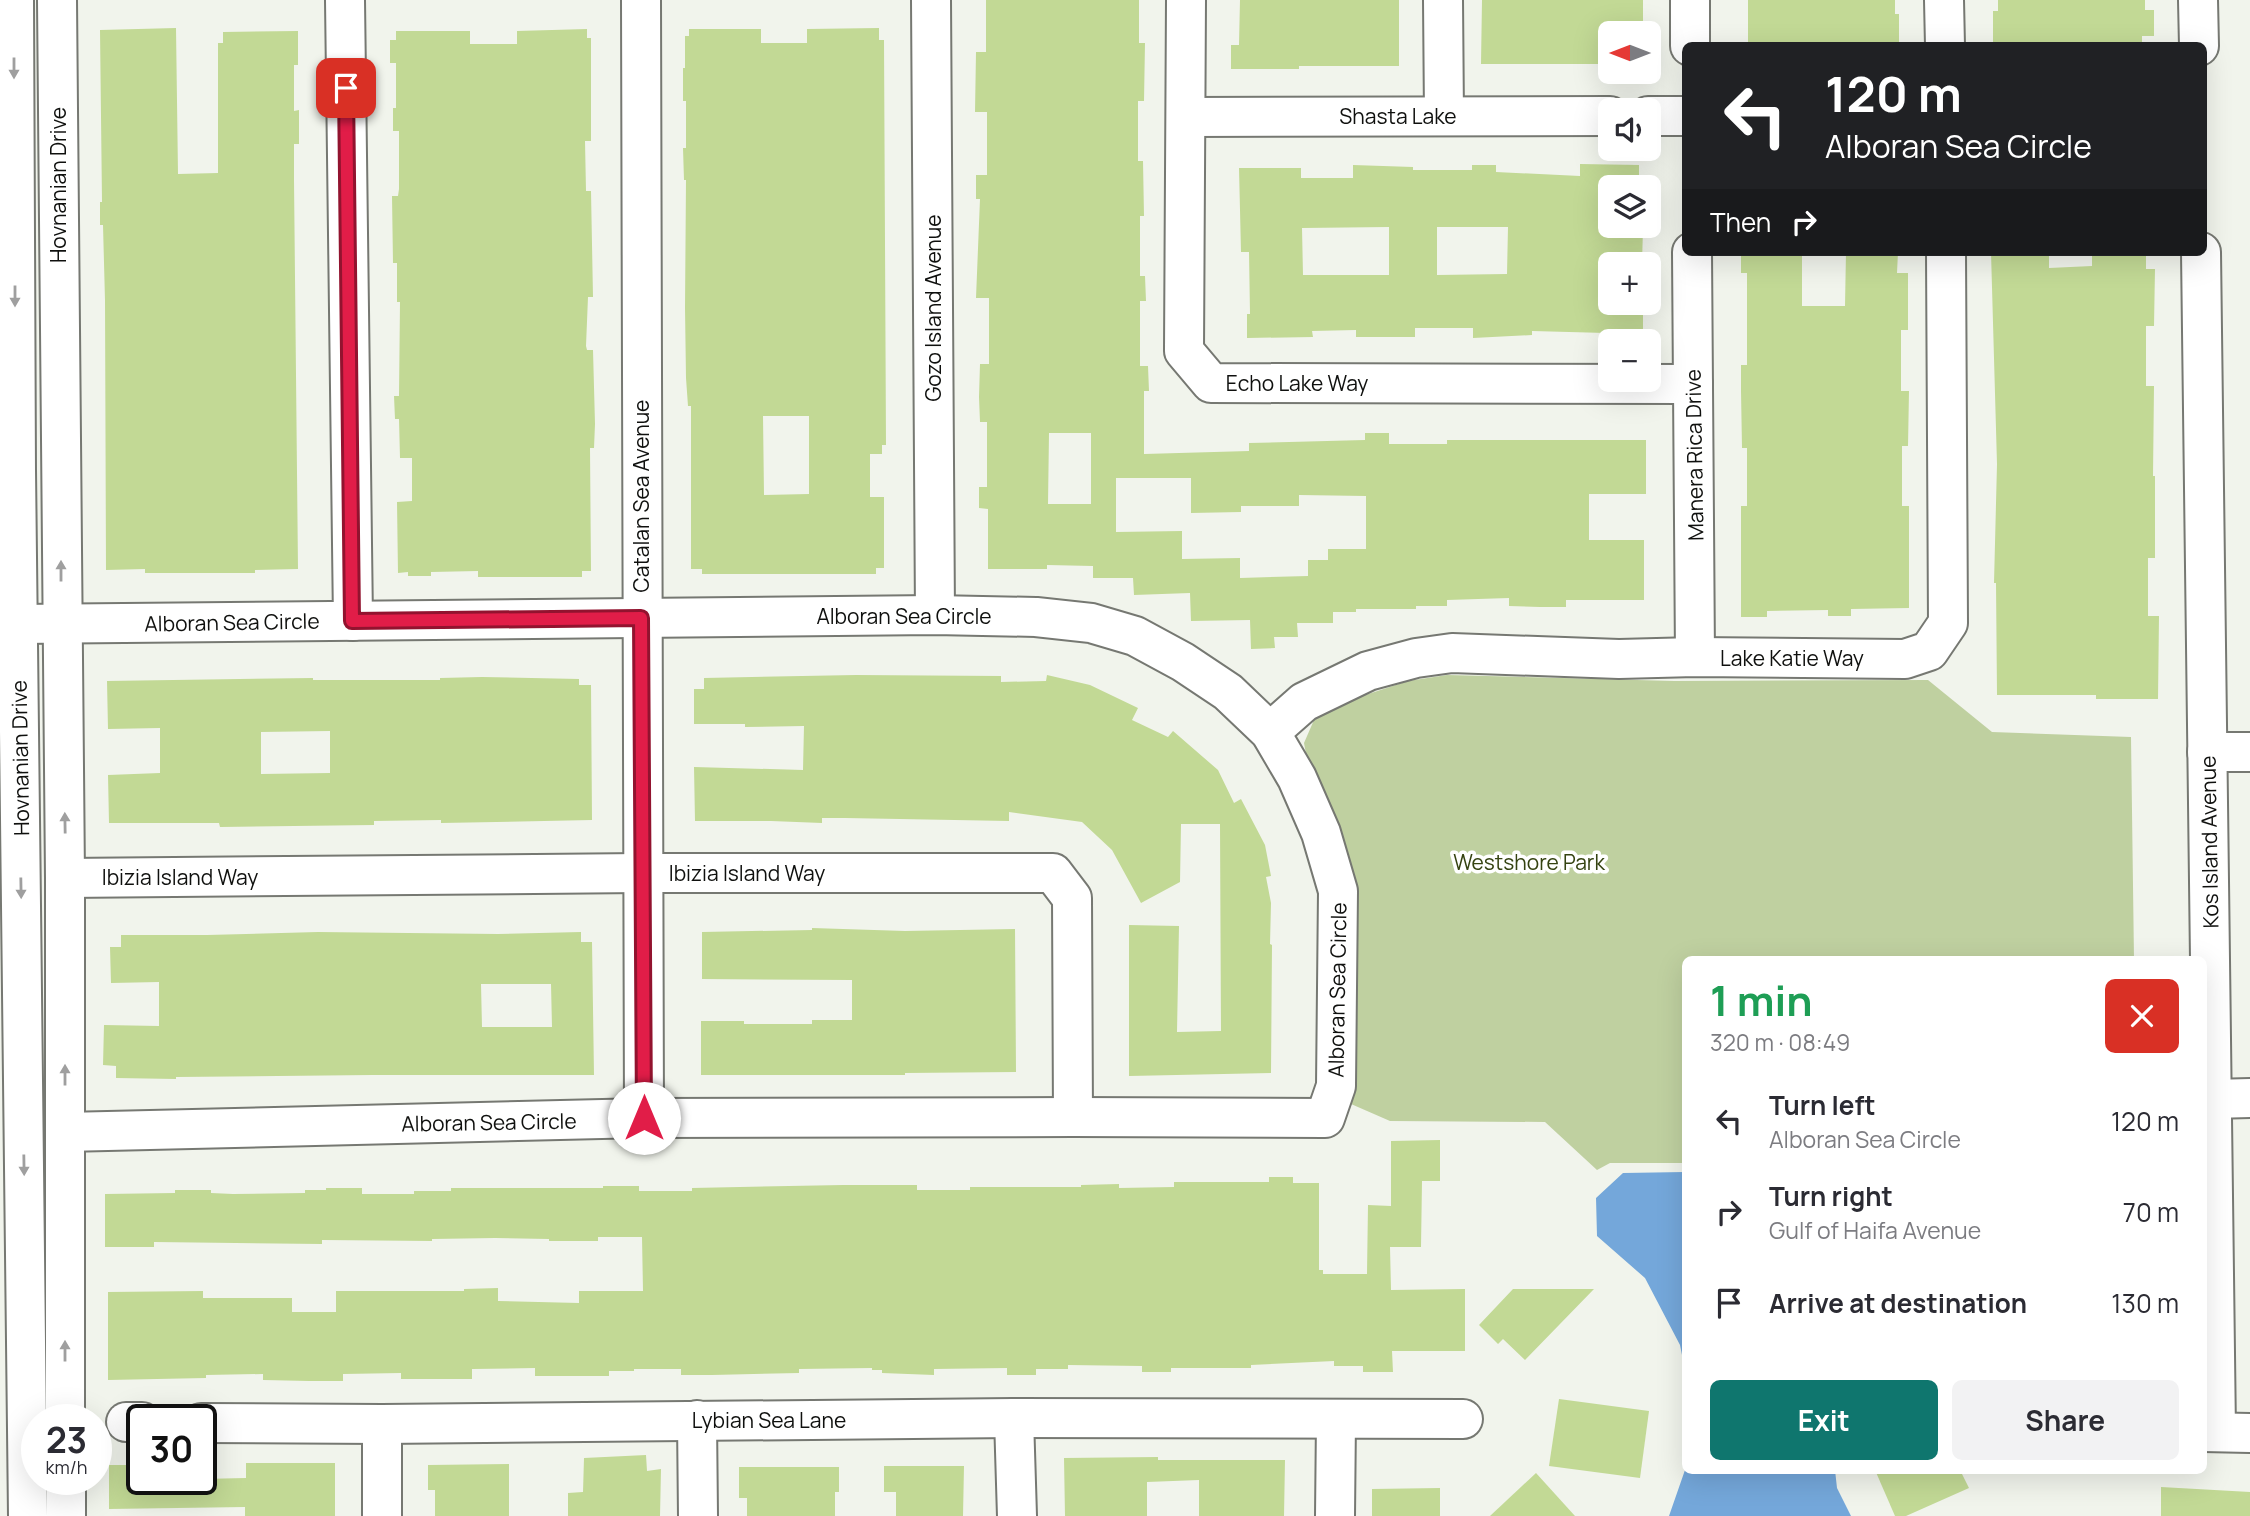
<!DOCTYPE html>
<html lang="en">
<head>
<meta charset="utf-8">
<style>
  body { margin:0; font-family:Manrope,sans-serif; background:#f2f2f3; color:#2b2b33; height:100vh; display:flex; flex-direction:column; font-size:26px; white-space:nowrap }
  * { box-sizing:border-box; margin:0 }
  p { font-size:23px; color:#7c7c81 }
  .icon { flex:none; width:38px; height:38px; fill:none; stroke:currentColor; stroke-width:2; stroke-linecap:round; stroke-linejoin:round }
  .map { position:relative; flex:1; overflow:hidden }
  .side { position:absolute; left:1682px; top:956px; width:525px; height:518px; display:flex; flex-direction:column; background:#fff; border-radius:10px; box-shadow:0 7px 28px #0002 }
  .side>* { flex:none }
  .hud { position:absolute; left:1682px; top:42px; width:525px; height:214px; border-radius:10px; box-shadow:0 7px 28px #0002; background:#202124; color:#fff; overflow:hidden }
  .needle { width:46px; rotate:270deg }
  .buttons { position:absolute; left:1598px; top:21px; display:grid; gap:14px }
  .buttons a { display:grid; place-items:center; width:63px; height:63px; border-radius:10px; background:#fff; box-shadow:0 7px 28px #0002; font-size:35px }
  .speed { position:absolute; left:21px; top:1404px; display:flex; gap:14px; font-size:35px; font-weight:700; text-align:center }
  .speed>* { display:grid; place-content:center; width:91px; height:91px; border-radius:50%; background:#fff; box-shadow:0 7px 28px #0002; line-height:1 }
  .speed small { font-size:18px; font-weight:400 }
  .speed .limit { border:4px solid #111; border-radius:10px; background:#fff; color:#111 }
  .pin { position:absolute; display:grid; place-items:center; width:60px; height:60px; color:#fff; margin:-30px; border-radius:14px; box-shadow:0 4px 10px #0006 }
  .me { position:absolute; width:77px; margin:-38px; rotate:0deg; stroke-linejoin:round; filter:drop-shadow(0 0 5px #0008) }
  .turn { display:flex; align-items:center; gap:24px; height:147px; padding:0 28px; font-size:32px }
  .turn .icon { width:91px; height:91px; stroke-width:2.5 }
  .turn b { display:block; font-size:49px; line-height:60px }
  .then { display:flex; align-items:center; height:66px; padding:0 28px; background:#0003; gap:14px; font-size:26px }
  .round { display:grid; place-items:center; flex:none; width:74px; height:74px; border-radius:10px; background:#f2f2f3 }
  .overview { display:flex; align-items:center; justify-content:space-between; height:119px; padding:0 28px }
  h1 { font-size:42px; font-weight:700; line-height:52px; color:#1e9e55 }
  .button { display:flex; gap:14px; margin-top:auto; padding:14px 28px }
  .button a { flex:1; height:80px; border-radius:10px; background:#0f766e; color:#fff; font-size:28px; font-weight:700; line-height:80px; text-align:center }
  .button a+a { background:#f2f2f3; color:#2b2b33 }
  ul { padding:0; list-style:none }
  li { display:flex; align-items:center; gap:21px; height:91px; padding:0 28px }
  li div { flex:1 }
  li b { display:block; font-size:26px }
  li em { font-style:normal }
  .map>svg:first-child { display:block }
  .green { fill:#bfd0a0 }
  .water { fill:#74a7da }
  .building { fill:#c2d995; fill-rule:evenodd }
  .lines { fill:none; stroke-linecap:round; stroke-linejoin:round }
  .minor-casing { stroke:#767872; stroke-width:42 }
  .minor { stroke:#fff; stroke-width:38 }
  .oneway { fill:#9f9f9f }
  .route-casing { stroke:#92132f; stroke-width:18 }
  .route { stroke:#e11d48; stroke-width:12 }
  .labels { text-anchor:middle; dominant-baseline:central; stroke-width:7; stroke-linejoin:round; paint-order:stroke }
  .street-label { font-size:21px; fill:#0f100e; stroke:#fff }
  .park-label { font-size:21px; fill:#354311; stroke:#fff }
</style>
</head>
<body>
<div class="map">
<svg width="2250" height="1516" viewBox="0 0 2250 1516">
  <rect width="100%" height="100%" fill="#f1f4ec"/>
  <path class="green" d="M 1447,675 L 1674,681 L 1928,680 L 1992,732 L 2131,737 L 2134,959 L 1685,959 L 1685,1163 L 1610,1163 L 1597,1170 L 1545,1122 L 1390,1121 L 1351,1104 L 1352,1000 L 1304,743 L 1314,720 L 1350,700 L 1408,681 Z"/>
  <g class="water">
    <path d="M 1685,1172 L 1685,1370 L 1680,1345 L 1645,1278 L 1597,1236 L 1596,1198 L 1623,1173 Z"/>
    <path d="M 1685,1470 L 1835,1470 L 1837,1488 L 1851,1516 L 1669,1516 Z"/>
  </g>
  <g class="building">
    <path d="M 986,0 L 1139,0 L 1139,43 L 1145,43 L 1144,101 L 1138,101 L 1138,161 L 1143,161 L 1144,216 L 1140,216 L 1140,276 L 1145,276 L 1146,301 L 1140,301 L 1140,366 L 1148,366 L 1149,391 L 1144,391 L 1144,454 L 1249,451 L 1249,443 L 1365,440 L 1365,433 L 1389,433 L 1389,444 L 1447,444 L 1447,440 L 1646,440 L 1646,494 L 1589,494 L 1589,540 L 1644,540 L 1644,600 L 1566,600 L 1566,607 L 1540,607 L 1509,606 L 1509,598 L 1447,600 L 1447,606 L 1416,606 L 1416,609 L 1356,609 L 1356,612 L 1333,612 L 1333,623 L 1297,623 L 1298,637 L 1274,637 L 1275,648 L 1251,649 L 1250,620 L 1191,621 L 1190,593 L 1134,595 L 1133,578 L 1093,578 L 1093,566 L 1047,565 L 1047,569 L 988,569 L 988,509 L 979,508 L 979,487 L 987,487 L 987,422 L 980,422 L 979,397 L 980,364 L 989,364 L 989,298 L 976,298 L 980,199 L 976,199 L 976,175 L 987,175 L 987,112 L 975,112 L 976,52 L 986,52 ZM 1049,433 L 1091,433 L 1091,504 L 1048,504 ZM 1116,478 L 1191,478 L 1191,513 L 1241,512 L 1241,506 L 1299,506 L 1299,495 L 1366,496 L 1366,549 L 1328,549 L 1328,560 L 1308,560 L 1308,576 L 1240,578 L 1240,558 L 1182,559 L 1182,531 L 1116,532 Z"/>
    <path d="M 1240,0 L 1399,0 L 1399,66 L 1299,66 L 1299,69 L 1231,69 L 1231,45 L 1239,45 Z"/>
    <path d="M 1482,0 L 1643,0 L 1643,33 L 1610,33 L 1610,64 L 1481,64 Z"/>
    <path d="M 1748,0 L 1895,0 L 1895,14 L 1899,14 L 1899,46 L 1748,46 Z"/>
    <path d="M 1998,0 L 2145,0 L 2145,10 L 2154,10 L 2154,36 L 2142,36 L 2142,46 L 1993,46 L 1993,11 L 1998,11 Z"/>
    <path d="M 176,28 L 178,174 L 218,173 L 218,43 L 223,43 L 223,32 L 298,31 L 298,65 L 294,65 L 294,111 L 299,110 L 299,144 L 294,144 L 294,180 L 298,569 L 255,570 L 255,573 L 145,573 L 145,569 L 106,570 L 105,300 L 103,225 L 100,225 L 100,202 L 102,202 L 100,30 Z"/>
    <path d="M 879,28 L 879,40 L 884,40 L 886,445 L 882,445 L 882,454 L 870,454 L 870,497 L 884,497 L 884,568 L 876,568 L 876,574 L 702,574 L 702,569 L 691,569 L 691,406 L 688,406 L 686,378 L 685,308 L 686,180 L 684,180 L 683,148 L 686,148 L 686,101 L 683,101 L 683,68 L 685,68 L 685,36 L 689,36 L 689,29 L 761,29 L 761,43 L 807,43 L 807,29 ZM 763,416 L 809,416 L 809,494 L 764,495 Z"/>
    <path d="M 587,29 L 587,38 L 591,38 L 591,141 L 585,141 L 586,191 L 591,191 L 593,297 L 588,297 L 586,346 L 587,350 L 593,350 L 595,424 L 594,448 L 590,448 L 591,571 L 582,571 L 582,577 L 478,577 L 478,571 L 431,572 L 431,576 L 408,576 L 408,572 L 398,573 L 397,502 L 412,501 L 412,458 L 400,458 L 399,419 L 395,419 L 394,396 L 399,396 L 400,302 L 397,302 L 397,263 L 393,263 L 392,196 L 398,196 L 399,189 L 399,131 L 393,131 L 393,108 L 396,108 L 396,63 L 390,63 L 390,40 L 396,40 L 396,31 L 470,31 L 470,44 L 517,44 L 517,31 Z"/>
    <path d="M 1580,164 L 1639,165 L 1639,187 L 1610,187 L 1610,226 L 1643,228 L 1642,264 L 1610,264 L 1610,303 L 1643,303 L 1643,334 L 1532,331 L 1532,335 L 1473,338 L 1473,328 L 1415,328 L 1415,337 L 1356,337 L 1356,330 L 1312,331 L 1313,337 L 1247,338 L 1247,314 L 1250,314 L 1249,252 L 1241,252 L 1239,168 L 1301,168 L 1301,178 L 1353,178 L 1353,165 L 1413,167 L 1413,170 L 1472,170 L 1472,165 L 1496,165 L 1496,172 L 1580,176 ZM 1389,227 L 1389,275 L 1303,275 L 1302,228 ZM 1437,227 L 1508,227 L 1507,274 L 1437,275 Z"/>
    <path d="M 1741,252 L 1802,252 L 1802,306 L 1845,306 L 1846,252 L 1898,252 L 1897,273 L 1908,273 L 1908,330 L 1901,330 L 1901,391 L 1909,391 L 1908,446 L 1902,446 L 1902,506 L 1909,506 L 1909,608 L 1851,609 L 1851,616 L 1828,616 L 1828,610 L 1767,611 L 1767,617 L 1741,617 L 1741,506 L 1747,506 L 1747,448 L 1742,448 L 1741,391 L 1741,365 L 1747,365 L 1747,273 L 1741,273 Z"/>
    <path d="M 1991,252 L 2049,252 L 2049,268 L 2092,266 L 2092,252 L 2146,252 L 2146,269 L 2155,269 L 2154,326 L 2146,326 L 2146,386 L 2154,386 L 2153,476 L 2155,476 L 2155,558 L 2148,558 L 2148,616 L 2159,616 L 2158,699 L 2096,699 L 2096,695 L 1997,695 L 1996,583 L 1994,583 L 1997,464 Z"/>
    <path d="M 856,675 L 1001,676 L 1001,682 L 1046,681 L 1047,675 L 1090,685 L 1138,708 L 1132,720 L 1168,737 L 1173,731 L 1218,770 L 1234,803 L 1241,799 L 1265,845 L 1271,876 L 1266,877 L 1271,903 L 1270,944 L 1272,945 L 1271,1073 L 1129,1076 L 1129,925 L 1179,926 L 1177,1032 L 1221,1031 L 1220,824 L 1181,824 L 1180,882 L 1141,903 L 1112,850 L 1082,822 L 1009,812 L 1009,821 L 845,818 L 822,818 L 822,823 L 771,821 L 695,821 L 694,767 L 803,770 L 804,726 L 745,727 L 745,724 L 694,724 L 694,689 L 704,689 L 704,678 Z"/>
    <path d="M 482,677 L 579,679 L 579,685 L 591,685 L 592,820 L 441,823 L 441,820 L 374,821 L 374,825 L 220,827 L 219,823 L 109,823 L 108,775 L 160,773 L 160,728 L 108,729 L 107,681 L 313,678 L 313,680 L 440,680 L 440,678 ZM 330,731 L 330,773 L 261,774 L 261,732 Z"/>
    <path d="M 812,928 L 905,931 L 1015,929 L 1016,1072 L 905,1073 L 905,1075 L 701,1075 L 701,1021 L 744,1021 L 744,1024 L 812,1024 L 812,1020 L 852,1020 L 852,980 L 702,979 L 702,932 L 812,930 Z"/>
    <path d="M 318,932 L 498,934 L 581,932 L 581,942 L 592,942 L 594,1075 L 372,1075 L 176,1077 L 176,1079 L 116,1078 L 116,1066 L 103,1065 L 104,1025 L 159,1026 L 159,982 L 111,983 L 110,947 L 121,947 L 121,935 L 207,935 ZM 481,984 L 551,984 L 552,1027 L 482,1027 Z"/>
    <path d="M 1440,1140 L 1440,1181 L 1422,1181 L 1421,1247 L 1390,1247 L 1391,1290 L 1465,1289 L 1465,1351 L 1392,1351 L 1393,1372 L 1363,1372 L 1363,1366 L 1334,1366 L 1334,1361 L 1251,1365 L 1251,1368 L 1171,1368 L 1171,1372 L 1142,1372 L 1142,1366 L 1068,1365 L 1068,1369 L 1036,1369 L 1036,1375 L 1007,1375 L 1007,1368 L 934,1369 L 934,1375 L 882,1373 L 882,1370 L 872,1370 L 872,1368 L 799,1369 L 799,1373 L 712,1375 L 681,1375 L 681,1369 L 634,1369 L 634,1371 L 609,1371 L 609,1376 L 535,1376 L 535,1368 L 472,1369 L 472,1379 L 401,1379 L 401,1373 L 343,1374 L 343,1381 L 309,1381 L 263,1380 L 263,1374 L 206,1375 L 206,1378 L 108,1380 L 108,1292 L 203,1291 L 203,1298 L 292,1298 L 292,1312 L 336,1312 L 336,1291 L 464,1291 L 464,1289 L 498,1288 L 498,1301 L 579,1303 L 579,1291 L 643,1291 L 642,1237 L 598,1237 L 598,1241 L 549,1241 L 549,1239 L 495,1238 L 432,1239 L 432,1241 L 322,1240 L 322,1244 L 154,1242 L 154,1247 L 105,1247 L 105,1194 L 175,1193 L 175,1190 L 211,1190 L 211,1193 L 233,1194 L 305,1193 L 305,1190 L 326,1190 L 326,1188 L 362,1188 L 362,1194 L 414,1194 L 414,1191 L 451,1191 L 451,1188 L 603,1188 L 603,1186 L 639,1186 L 639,1191 L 692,1191 L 692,1188 L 843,1185 L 917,1185 L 917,1190 L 970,1190 L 970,1187 L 1081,1187 L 1081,1185 L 1119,1184 L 1119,1188 L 1174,1187 L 1174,1182 L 1269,1182 L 1269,1177 L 1293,1177 L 1293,1183 L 1319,1183 L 1319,1270 L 1323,1270 L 1323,1274 L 1367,1274 L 1368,1205 L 1391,1206 L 1391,1141 Z"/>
    <path d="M 1513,1289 L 1594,1289 L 1525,1360 L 1503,1339 L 1498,1344 L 1479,1325 Z"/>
    <path d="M 1559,1399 L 1649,1411 L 1640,1478 L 1549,1466 Z"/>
    <path d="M 646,1455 L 647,1471 L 661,1469 L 660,1516 L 568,1516 L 568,1493 L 583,1492 L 584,1458 Z"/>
    <path d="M 1158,1457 L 1158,1460 L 1285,1460 L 1284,1516 L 1199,1516 L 1199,1480 L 1147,1482 L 1147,1516 L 1065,1516 L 1064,1458 Z"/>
    <path d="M 246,1463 L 335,1463 L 335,1516 L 245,1516 L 245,1507 L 109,1509 L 109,1465 L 142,1465 L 142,1479 L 201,1479 L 246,1478 Z"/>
    <path d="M 509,1464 L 509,1516 L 435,1516 L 435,1490 L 428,1490 L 428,1465 Z"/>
    <path d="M 884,1466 L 964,1466 L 963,1516 L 896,1516 L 896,1492 L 884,1492 Z"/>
    <path d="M 739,1467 L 839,1467 L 839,1492 L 835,1492 L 835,1516 L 747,1516 L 747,1498 L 739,1498 Z"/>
    <path d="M 1875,1470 L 1960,1470 L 1969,1488 L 1906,1516 L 1895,1516 Z"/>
    <path d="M 1536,1473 L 1575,1516 L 1490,1516 L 1506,1501 Z"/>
    <path d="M 2161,1487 L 2250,1492 L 2250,1516 L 2161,1516 Z"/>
    <path d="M 1440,1488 L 1440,1516 L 1372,1516 L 1372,1489 Z"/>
  </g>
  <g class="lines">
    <defs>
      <g id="minor">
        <path d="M 14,0 L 16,470 L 28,1516"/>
        <path d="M 57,0 L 65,878 L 65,1419"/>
        <path d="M 345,0 L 353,621"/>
        <path d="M 641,0 L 644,1118"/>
        <path d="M 931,0 L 935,615"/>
        <path d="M 1186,0 L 1184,351 L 1211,383 L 1693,384"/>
        <path d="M 1443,0 L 1444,116"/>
        <path d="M 1690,0 L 1690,46"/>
        <path d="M 1944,0 L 1945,46"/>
        <path d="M 2198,0 L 2199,46"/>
        <path d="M 1648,116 L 1685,116"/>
        <path d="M 1187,117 L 1610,116"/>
        <path d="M 1692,252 L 1695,657"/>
        <path d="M 2201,252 L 2216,1432"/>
        <path d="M 18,624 L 935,615 L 1036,617 L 1091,623 L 1135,636 L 1183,662 L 1228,692 L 1270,732 L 1297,778 L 1321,833 L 1338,891 L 1336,1086 L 1325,1118 L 1073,1117 L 644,1118 L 65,1132"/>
        <path d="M 1270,732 L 1304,702 L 1368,671 L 1416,658 L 1452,653 L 1619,659 L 1695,657 L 1905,659 L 1929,651 L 1948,623 L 1946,252"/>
        <path d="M 2207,752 L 2250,752"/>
        <path d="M 65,878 L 642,873 L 1053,873 L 1072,898 L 1073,1117"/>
        <path d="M 2213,1099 L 2250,1098"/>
        <path d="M 1014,1418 L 1017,1516"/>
        <path d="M 697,1420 L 698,1516"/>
        <path d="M 126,1422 L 142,1422"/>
        <path d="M 201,1423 L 382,1424 L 1014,1418 L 1463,1419"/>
        <path d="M 382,1424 L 382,1516"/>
        <path d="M 2203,1432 L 2250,1433"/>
        <path d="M 66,1479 L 66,1516"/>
        <path d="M 1335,1516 L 1336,1419"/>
      </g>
    </defs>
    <use href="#minor" class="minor-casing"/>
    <use href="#minor" class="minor"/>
  </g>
  <defs><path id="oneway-solid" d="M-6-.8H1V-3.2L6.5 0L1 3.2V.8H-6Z" transform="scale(1.75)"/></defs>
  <g class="oneway">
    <use href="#oneway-solid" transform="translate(14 68) rotate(90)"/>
    <use href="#oneway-solid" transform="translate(15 296) rotate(90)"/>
    <use href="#oneway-solid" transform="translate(61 571) rotate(-90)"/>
    <use href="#oneway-solid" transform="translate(65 823) rotate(-91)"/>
    <use href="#oneway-solid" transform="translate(21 888) rotate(89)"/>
    <use href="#oneway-solid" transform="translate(65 1075) rotate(-90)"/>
    <use href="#oneway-solid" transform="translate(24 1165) rotate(89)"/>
    <use href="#oneway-solid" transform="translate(65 1351) rotate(-90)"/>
  </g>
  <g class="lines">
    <defs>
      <path id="route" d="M 346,88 L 352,621 L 641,618 L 644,1118"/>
    </defs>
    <use href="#route" class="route-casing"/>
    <use href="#route" class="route"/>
  </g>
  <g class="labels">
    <g class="street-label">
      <text x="1398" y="116">Shasta Lake</text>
      <text transform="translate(58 185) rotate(-90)">Hovnanian Drive</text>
      <text transform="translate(933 308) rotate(-90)">Gozo Island Avenue</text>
      <text x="1297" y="383">Echo Lake Way</text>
      <text transform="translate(1694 455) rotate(-91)">Manera Rica Drive</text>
      <text transform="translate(641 496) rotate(-90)">Catalan Sea Avenue</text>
      <text x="904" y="616">Alboran Sea Circle</text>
      <text transform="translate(232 622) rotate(-1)">Alboran Sea Circle</text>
      <text x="1792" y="658">Lake Katie Way</text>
      <text transform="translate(20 758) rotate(-91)">Hovnanian Drive</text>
      <text transform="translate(2209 842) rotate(-91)">Kos Island Avenue</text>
      <text x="747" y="873">Ibizia Island Way</text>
      <text x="180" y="877">Ibizia Island Way</text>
      <text transform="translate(1337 990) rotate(-89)">Alboran Sea Circle</text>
      <text transform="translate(489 1122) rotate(-1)">Alboran Sea Circle</text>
      <text x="769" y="1420">Lybian Sea Lane</text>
    </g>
    <g class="park-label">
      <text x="1529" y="862">Westshore Park</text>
    </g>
  </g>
</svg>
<div class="buttons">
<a><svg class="needle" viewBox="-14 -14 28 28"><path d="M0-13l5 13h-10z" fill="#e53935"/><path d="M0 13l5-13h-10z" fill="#7c7c81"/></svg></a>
<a><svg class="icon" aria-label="sound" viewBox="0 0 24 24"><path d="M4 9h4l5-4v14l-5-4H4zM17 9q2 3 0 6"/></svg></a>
<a><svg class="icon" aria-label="layers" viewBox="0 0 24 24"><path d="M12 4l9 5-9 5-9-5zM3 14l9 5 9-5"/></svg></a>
<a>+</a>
<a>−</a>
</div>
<div class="speed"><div>23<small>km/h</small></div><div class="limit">30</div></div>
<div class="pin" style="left:346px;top:88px;background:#d93025"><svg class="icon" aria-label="arrive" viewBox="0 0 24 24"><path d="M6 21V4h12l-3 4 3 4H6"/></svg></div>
<svg class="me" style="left:644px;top:1118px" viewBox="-20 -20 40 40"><circle r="19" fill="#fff"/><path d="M0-13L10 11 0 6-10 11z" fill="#e11d48"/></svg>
<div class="hud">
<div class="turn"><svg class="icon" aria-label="left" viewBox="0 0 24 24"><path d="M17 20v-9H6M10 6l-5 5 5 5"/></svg><div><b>120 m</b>Alboran Sea Circle</div></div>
<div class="then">Then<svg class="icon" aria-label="right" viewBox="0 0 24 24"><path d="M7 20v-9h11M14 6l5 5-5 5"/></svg></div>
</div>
<section class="side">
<div class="overview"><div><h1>1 min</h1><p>320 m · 08:49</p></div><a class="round" style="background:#d93025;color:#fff"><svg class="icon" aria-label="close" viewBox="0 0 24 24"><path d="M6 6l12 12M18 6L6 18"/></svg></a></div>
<ul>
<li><svg class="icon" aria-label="left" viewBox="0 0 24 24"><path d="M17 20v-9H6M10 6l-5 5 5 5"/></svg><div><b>Turn left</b><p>Alboran Sea Circle</p></div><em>120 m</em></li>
<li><svg class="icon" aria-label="right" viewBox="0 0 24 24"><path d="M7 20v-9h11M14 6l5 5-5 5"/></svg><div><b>Turn right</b><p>Gulf of Haifa Avenue</p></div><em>70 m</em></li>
<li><svg class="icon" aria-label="arrive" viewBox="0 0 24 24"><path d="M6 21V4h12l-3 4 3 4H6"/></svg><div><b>Arrive at destination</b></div><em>130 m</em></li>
</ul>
<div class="button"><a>Exit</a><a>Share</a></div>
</section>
</div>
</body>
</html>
